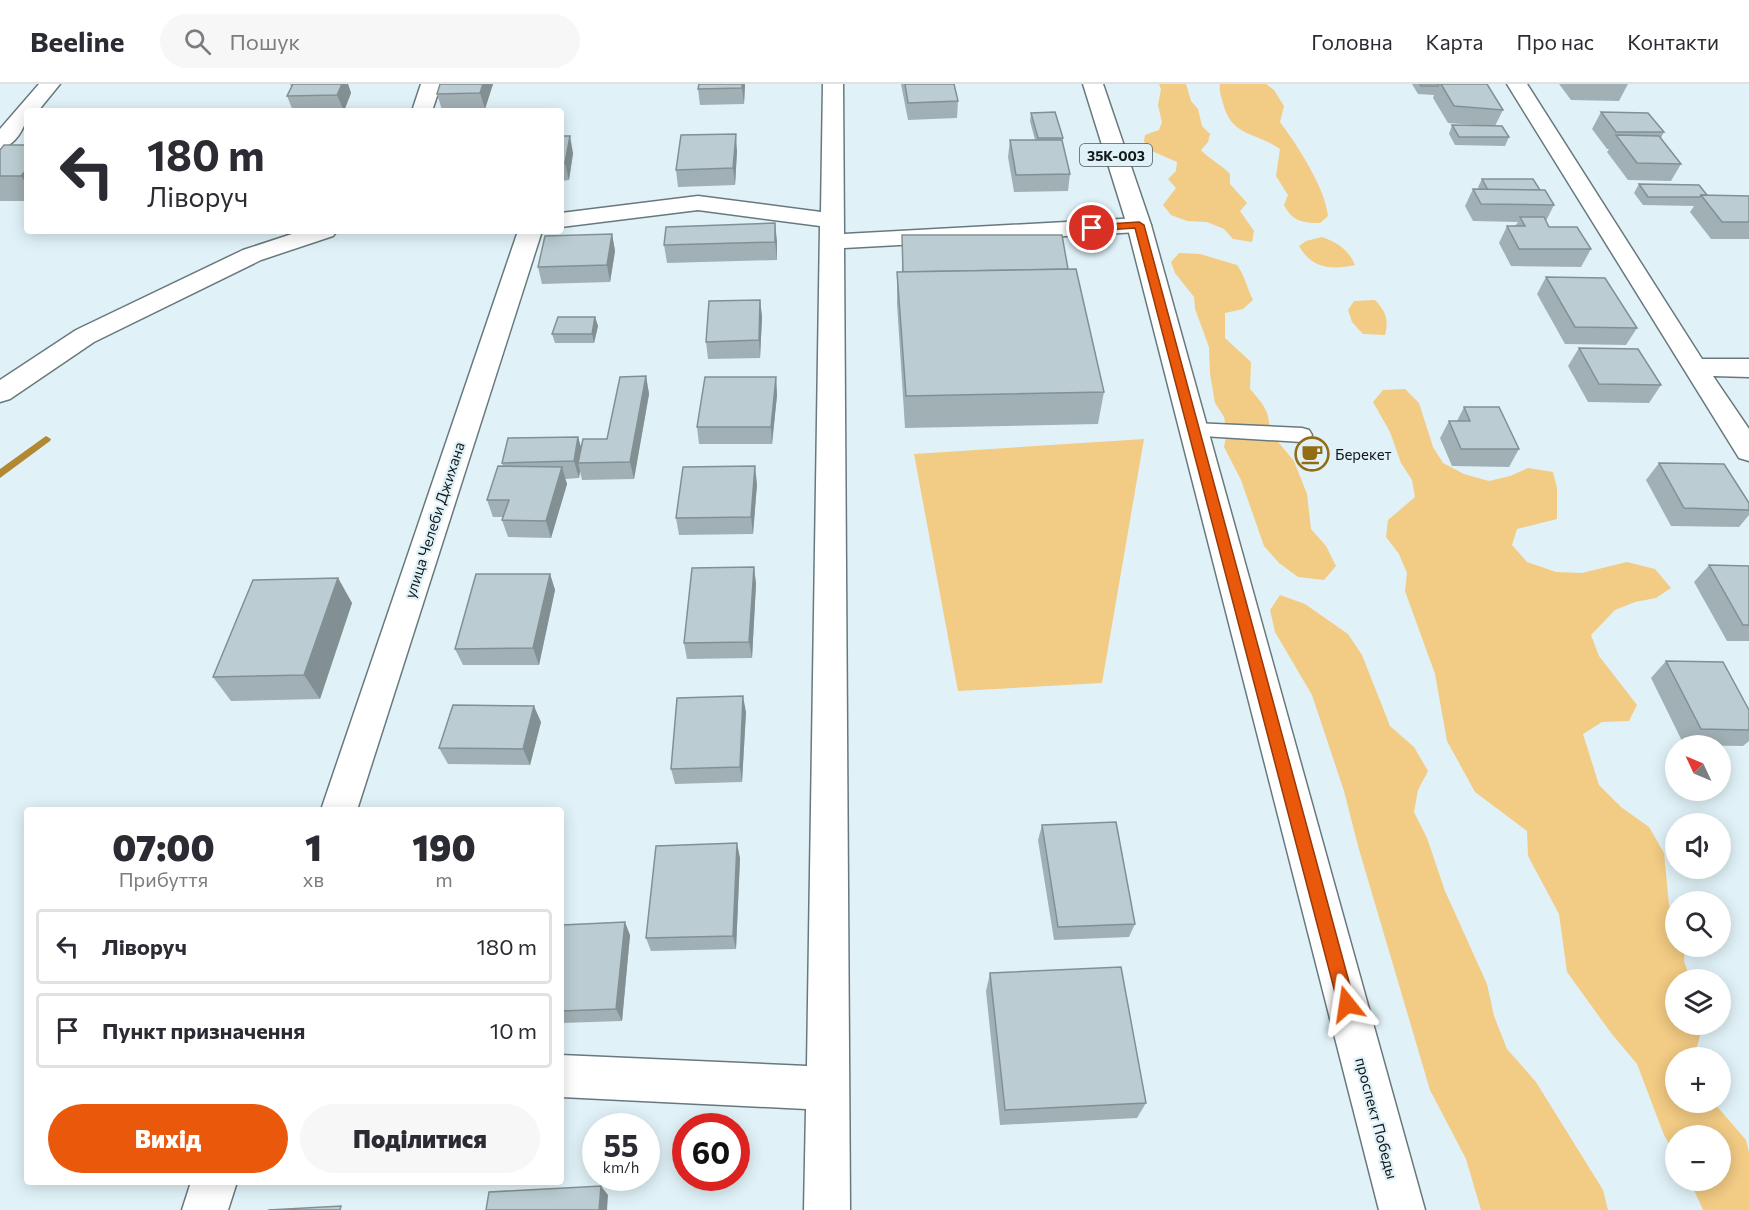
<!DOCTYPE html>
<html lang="uk">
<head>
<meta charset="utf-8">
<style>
  body { margin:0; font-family:Commissioner,sans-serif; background:#f7f7f7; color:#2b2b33; height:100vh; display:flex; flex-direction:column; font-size:22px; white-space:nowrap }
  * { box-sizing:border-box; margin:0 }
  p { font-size:20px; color:#7c7c81 }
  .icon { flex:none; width:33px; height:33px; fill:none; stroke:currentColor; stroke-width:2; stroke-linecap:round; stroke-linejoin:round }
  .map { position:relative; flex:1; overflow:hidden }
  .sheet { position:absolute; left:24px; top:723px; width:540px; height:378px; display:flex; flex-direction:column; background:#fff; border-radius:6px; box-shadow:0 3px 15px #0003 }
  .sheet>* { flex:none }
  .banner { position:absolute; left:24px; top:24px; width:540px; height:126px; border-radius:6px; box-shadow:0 3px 15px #0003; background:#fff; color:#2b2b33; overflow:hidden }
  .needle { width:39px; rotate:314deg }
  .fabs { position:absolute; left:1665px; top:651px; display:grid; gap:12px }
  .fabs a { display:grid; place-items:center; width:66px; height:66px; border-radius:50%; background:#fff; box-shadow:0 3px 15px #0003; font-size:30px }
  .speed { position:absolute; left:582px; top:1029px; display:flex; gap:12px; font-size:30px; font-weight:700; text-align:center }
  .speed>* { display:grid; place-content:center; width:78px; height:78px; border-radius:50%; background:#fff; box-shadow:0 3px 15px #0003; line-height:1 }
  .speed small { font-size:15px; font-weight:400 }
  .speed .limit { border:9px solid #d22; background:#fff; color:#111 }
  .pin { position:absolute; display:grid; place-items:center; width:51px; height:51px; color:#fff; margin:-26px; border:3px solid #fff; border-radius:50%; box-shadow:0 2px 6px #0007 }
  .me { position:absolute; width:66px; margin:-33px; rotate:345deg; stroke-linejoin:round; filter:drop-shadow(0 0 4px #0008) }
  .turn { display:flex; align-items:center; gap:21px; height:126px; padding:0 24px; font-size:27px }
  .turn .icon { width:78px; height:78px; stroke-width:2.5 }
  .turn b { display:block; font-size:42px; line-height:51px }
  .eta { display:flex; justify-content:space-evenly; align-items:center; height:102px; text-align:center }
  .eta b { font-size:36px; font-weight:800; line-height:42px }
  .action { display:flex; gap:12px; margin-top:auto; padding:12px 24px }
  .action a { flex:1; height:69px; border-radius:36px; background:#ea580c; color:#fff; font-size:24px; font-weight:800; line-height:69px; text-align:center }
  .action a+a { background:#f7f7f7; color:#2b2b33 }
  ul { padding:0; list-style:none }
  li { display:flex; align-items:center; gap:18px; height:75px; margin:0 12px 9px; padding:0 12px; border:3px solid #e1e1e2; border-radius:6px }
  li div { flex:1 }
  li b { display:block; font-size:22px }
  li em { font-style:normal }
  header { display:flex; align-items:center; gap:36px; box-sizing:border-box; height:84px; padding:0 30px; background:#fff; border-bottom:2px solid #e1e1e2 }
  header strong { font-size:28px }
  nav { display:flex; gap:33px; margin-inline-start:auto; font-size:21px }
  .search { width:420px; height:54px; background:#f7f7f7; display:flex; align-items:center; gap:15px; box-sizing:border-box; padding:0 21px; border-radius:33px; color:#7c7c81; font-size:22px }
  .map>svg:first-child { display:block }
  .green { fill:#f2cb84 }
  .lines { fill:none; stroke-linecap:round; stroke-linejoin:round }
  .stream { fill:#b38833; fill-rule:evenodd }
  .service-casing { stroke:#68797e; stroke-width:3 }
  .minor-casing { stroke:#68797e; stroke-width:3 }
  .primary-casing { stroke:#68797e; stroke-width:3 }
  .service { fill:#fff; fill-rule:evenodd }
  .minor { fill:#fff; fill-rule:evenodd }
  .primary { fill:#fff; fill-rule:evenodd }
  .wall { fill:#a1b0b5 }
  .shaded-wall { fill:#839093 }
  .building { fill:#bbcdd2; stroke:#839093; stroke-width:1.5 }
  .route { fill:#ea580c; stroke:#983908; stroke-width:1.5 }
  .labels { text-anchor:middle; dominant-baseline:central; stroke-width:4.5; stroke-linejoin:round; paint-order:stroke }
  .shield { fill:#e0f2f8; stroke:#4f595d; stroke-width:1.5 }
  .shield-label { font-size:14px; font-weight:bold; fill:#11181a }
  .poi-label { font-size:15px; fill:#11181a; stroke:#e0f2f8; text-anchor:start }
  .street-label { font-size:15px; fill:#11181a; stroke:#e0f2f8 }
</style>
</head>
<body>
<header>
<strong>Beeline</strong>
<div class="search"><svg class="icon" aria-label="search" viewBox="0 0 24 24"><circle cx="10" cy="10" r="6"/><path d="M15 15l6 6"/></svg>Пошук</div>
<nav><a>Головна</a><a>Карта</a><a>Про нас</a><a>Контакти</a></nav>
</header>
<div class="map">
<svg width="1749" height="1126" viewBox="0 0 1749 1126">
  <rect width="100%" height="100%" fill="#e0f2f8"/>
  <g class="green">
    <path d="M 1159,0 L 1186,0 L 1191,17 L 1198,25 L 1202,42 L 1210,50 L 1208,58 L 1201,66 C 1210,76 1221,80 1230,90 L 1230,100 L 1247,119 L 1240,127 L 1254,147 L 1252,158 L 1233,155 L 1224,145 L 1207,138 L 1187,137 L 1171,131 L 1163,121 L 1176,104 L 1168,95 L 1176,87 L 1177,78 L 1147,65 L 1144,57 L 1145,51 L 1159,46 L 1162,38 L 1158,21 L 1161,5 Z"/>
    <path d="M 1220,0 L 1266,0 L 1274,6 L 1284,22 L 1280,38 C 1297,61 1325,103 1328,132 L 1320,139 C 1302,139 1292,137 1284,121 L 1288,111 L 1276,92 L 1280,65 C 1256,48 1231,53 1223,19 C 1221,12 1219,7 1220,0 Z"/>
    <path d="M 1322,153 C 1338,159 1348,165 1355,181 C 1332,186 1312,185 1299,162 L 1306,157 Z"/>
    <path d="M 1179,169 L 1200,170 L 1237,181 C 1245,192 1247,204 1253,216 L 1243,225 L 1225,229 L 1225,254 L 1251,278 L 1250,305 C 1262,319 1271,328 1269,347 L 1294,377 L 1307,410 L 1311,445 L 1326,462 L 1336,482 L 1324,496 L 1298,493 L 1279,479 L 1264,462 L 1241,396 L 1224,363 L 1227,348 L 1224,333 L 1215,319 L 1210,290 L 1209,263 L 1195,225 L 1194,213 L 1175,189 L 1171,178 Z"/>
    <path d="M 1375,216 C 1386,228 1389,235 1385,251 L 1363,250 L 1352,238 L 1348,226 L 1354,217 Z"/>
    <path d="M 1405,305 L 1419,319 L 1433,363 L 1443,379 L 1464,390 L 1489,397 L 1510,392 L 1528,384 L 1553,388 L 1557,404 L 1557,435 L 1517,445 L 1512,461 L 1527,478 L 1556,488 L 1582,489 L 1627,478 L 1655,485 L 1671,504 L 1656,514 L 1635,518 L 1615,526 L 1591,551 L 1599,572 L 1637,621 L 1629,637 L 1602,638 L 1583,650 L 1599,701 L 1621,723 L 1649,743 L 1664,769 L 1669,821 L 1675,832 L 1676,862 L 1685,863 L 1684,877 L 1690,895 L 1676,896 L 1676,940 L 1703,941 L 1694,973 L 1676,974 L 1676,1018 L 1714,1019 L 1746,1056 L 1749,1068 L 1749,1126 L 1703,1126 L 1690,1097 L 1720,1096 L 1720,1052 L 1676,1052 L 1675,1070 L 1664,1051 L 1637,980 L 1611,949 L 1567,888 L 1559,830 L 1528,772 L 1527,747 L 1475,708 L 1447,657 L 1435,590 L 1405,507 L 1407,489 L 1399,470 L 1386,453 L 1388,436 L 1415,413 L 1412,396 L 1401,379 L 1390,348 L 1373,318 L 1383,306 Z"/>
    <path d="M 1144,355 L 1102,599 L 958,607 L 914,370 Z"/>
    <path d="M 1280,511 L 1305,520 L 1348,550 L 1362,571 L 1390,642 L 1414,663 L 1428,687 L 1418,706 L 1414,728 L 1427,754 L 1445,807 L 1487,900 L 1494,932 L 1507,965 L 1536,998 L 1603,1106 L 1608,1126 L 1481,1126 L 1466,1075 L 1430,1006 L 1358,762 L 1344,707 L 1312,611 L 1275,548 L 1270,526 Z"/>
  </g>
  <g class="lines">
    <path class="stream" d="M 46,352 L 51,355 L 50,357 L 0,394 L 0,385 Z"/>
    <defs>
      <path id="service" d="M 1193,339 L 1302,344 L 1309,346 L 1312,351 L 1309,356 L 1302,358 L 1186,351 L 1183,346 L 1186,341 Z"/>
      <g id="minor">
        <path d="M 39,0 L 60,0 L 38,27 L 27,27 C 27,42 16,61 0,65 L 0,45 Z"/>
        <path d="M 421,0 L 441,0 L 432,27 L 412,27 Z"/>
        <path d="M 823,0 L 843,0 L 844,150 L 1139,134 L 1147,136 L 1151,141 L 1147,146 L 1139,148 L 844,164 L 850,1126 L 804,1126 L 806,1025 L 561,1013 L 561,971 L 807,982 L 820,142 L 698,126 L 561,143 L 561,129 L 698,112 L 821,128 Z"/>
        <path d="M 1507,0 L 1527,0 L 1702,275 L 1749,275 L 1749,293 L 1713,292 L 1749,345 L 1749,377 L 1739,374 Z"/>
        <path d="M 301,147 L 337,147 L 333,152 L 261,176 L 94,258 L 10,315 L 0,318 L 0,296 L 76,246 L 243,166 Z"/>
        <path d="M 518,147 L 542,147 L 357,726 L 321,726 Z"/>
        <path d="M 191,1098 L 237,1098 L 228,1126 L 182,1126 Z"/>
      </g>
      <path id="primary" d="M 1083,0 L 1103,0 L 1151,141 L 1425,1126 L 1379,1126 L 1127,141 Z"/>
    </defs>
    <use href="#service" class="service-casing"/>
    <use href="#minor" class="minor-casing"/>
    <use href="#primary" class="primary-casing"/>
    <use href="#service" class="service"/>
    <use href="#minor" class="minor"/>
    <use href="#primary" class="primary"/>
  </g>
  <g class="wall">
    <path d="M 290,0 L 355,0 L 348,0 L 351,9 L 344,27 L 293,27 L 287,12 L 292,2 L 291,3 Z"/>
    <path d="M 440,0 L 493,0 L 485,25 L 442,26 L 437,10 Z"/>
    <path d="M 699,0 L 745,0 L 744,20 L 700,21 L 698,5 Z"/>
    <path d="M 901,0 L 954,0 L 958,17 L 957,34 L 908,36 Z"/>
    <path d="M 1412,0 L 1487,0 L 1503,26 L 1495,42 L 1509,53 L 1505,62 L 1455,61 L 1449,50 L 1452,41 L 1487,42 L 1448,39 L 1433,14 L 1434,11 L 1418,10 Z"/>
    <path d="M 1559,0 L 1628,0 L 1619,17 L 1571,16 Z"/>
    <path d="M 1601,28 L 1664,48 L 1661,54 L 1681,80 L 1671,97 L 1628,96 L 1607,68 L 1609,65 L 1607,65 L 1592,45 Z"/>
    <path d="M 1031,29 L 1063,54 L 1062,57 L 1070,90 L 1068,107 L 1014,108 L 1008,73 L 1010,56 L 1035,56 L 1030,37 Z"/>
    <path d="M 561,52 L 573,69 L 569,96 L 561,97 Z"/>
    <path d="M 27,61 L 27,117 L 0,117 L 0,92 Z"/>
    <path d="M 737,67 L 735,101 L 678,103 L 676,86 Z"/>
    <path d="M 1482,95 L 1540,106 L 1554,121 L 1546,137 L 1549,143 L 1591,165 L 1581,183 L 1511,182 L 1499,159 L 1507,142 L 1515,142 L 1518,138 L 1473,137 L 1465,122 L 1473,105 L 1479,105 L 1478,103 Z"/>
    <path d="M 1639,100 L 1707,111 L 1749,112 L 1749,155 L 1711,155 L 1690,128 L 1694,122 L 1643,121 L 1634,109 Z"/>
    <path d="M 612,150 L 615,167 L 610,198 L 542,200 L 538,183 Z"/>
    <path d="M 902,151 L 1068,185 L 1104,308 L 1098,340 L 905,344 L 897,220 L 897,188 L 902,188 Z"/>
    <path d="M 777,157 L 777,176 L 667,179 L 664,161 Z"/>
    <path d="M 1546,193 L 1637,244 L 1626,261 L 1565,260 L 1537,210 Z"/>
    <path d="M 760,216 L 762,233 L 760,274 L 708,275 L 706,258 Z"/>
    <path d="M 595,233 L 598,242 L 594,259 L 555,259 L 552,250 Z"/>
    <path d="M 1579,264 L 1661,301 L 1649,319 L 1588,318 L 1568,282 Z"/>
    <path d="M 646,292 L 649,310 L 634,395 L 582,396 L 580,387 L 579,394 L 565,395 L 567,400 L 551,454 L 508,453 L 502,436 L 503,433 L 493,433 L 487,416 L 503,382 L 502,379 L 578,353 L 581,363 L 607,355 Z"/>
    <path d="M 776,293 L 777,311 L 772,360 L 699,360 L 697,343 Z"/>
    <path d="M 1464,323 L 1519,365 L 1509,383 L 1452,382 L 1440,354 L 1449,337 L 1457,337 Z"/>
    <path d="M 1659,379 L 1749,419 L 1749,431 L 1739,443 L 1671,442 L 1646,396 Z"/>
    <path d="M 757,400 L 753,450 L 679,451 L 676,434 Z"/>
    <path d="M 1709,481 L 1749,482 L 1749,557 L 1727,557 L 1694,498 Z"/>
    <path d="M 754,483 L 756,500 L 752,574 L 687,575 L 684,559 Z"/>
    <path d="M 550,490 L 555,506 L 539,581 L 463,581 L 455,565 Z"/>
    <path d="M 338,494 L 352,519 L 320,615 L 231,617 L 213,593 Z"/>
    <path d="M 1666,577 L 1749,626 L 1749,657 L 1743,662 L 1684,661 L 1651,594 Z"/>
    <path d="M 746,628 L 742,698 L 675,700 L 671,685 Z"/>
    <path d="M 541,638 L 530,681 L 448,680 L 439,664 Z"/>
    <path d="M 1042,741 L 1135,840 L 1129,853 L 1054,856 L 1038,756 Z"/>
    <path d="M 740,774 L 736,865 L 651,867 L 646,854 Z"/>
    <path d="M 561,845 L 630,851 L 622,937 L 561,939 Z"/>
    <path d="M 990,889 L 1146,1019 L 1137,1034 L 1000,1041 L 986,907 Z"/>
  </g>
  <g class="shaded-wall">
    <path d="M 342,0 L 348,0 L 351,9 L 344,27 L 337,11 Z"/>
    <path d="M 483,0 L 493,0 L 485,25 L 480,9 Z"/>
    <path d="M 742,0 L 745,0 L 744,20 L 742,4 Z"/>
    <path d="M 736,50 L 737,67 L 735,101 L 733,84 Z"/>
    <path d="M 570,52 L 573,69 L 569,96 L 565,79 Z"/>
    <path d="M 27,85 L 27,101 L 21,92 Z"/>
    <path d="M 775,139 L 777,157 L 777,176 L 775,158 Z"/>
    <path d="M 612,150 L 615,167 L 610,198 L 607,181 Z"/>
    <path d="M 760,216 L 762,233 L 760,274 L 759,256 Z"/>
    <path d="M 595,233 L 598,242 L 594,259 L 592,250 Z"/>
    <path d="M 646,292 L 649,310 L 634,395 L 630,378 Z"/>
    <path d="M 776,293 L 777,311 L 772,360 L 771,343 Z"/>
    <path d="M 578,353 L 583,370 L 578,379 L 580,387 L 579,394 L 574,377 Z"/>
    <path d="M 755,382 L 757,400 L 753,450 L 751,433 Z"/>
    <path d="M 562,383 L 567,400 L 551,454 L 546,437 Z"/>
    <path d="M 754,483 L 756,500 L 752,574 L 749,558 Z"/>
    <path d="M 550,490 L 555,506 L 539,581 L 533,564 Z"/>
    <path d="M 338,494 L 352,519 L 320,615 L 304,591 Z"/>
    <path d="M 743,612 L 746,628 L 742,698 L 740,683 Z"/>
    <path d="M 534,622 L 541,638 L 530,681 L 523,665 Z"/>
    <path d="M 737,759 L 740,774 L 736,865 L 733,852 Z"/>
    <path d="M 625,838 L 630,851 L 622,937 L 616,925 Z"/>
    <path d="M 601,1102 L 608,1111 L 607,1126 L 599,1126 Z"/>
  </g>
  <g class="building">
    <path d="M 293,0 L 342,0 L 337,11 L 287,12 Z"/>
    <path d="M 440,0 L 483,0 L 480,9 L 437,10 Z"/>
    <path d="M 699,0 L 742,0 L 742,4 L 698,5 Z"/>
    <path d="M 905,0 L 954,0 L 958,17 L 908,19 Z"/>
    <path d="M 1420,0 L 1439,0 L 1438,2 L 1421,2 Z"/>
    <path d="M 1441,0 L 1487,0 L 1503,26 L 1454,22 Z"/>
    <path d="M 1055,28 L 1063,54 L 1038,54 L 1031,29 Z"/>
    <path d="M 1601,28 L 1648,29 L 1664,48 L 1616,48 Z"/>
    <path d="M 1452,41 L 1502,42 L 1509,53 L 1459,53 Z"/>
    <path d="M 736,50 L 733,84 L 676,86 L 681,51 Z"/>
    <path d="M 1616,51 L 1659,52 L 1681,80 L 1637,79 Z"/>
    <path d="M 561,52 L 570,52 L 565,79 L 561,80 Z"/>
    <path d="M 1010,56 L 1062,56 L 1070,90 L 1016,91 Z"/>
    <path d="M 4,61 L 27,61 L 27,85 L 21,92 L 0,92 L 0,66 Z"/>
    <path d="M 1482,95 L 1533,95 L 1540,106 L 1488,106 Z"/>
    <path d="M 1639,100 L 1699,101 L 1707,111 L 1701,111 L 1700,113 L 1648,113 Z"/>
    <path d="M 1473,105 L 1545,106 L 1554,121 L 1481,120 Z"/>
    <path d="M 1701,111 L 1749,112 L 1749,138 L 1722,138 Z"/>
    <path d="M 1520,133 L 1544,133 L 1549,143 L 1577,143 L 1591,165 L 1519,165 L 1507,142 L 1525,142 Z"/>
    <path d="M 775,139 L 775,158 L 664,161 L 666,143 Z"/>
    <path d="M 612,150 L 607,181 L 538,183 L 545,152 Z"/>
    <path d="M 902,151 L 1062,151 L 1068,185 L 903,188 Z"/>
    <path d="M 1076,185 L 1104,308 L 906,312 L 897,188 Z"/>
    <path d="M 1546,193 L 1605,194 L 1637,244 L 1575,243 Z"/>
    <path d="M 760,216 L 759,256 L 706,258 L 709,217 Z"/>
    <path d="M 558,233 L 595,233 L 592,250 L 552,250 Z"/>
    <path d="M 1579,264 L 1638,265 L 1661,301 L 1599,300 Z"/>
    <path d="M 646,292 L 630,378 L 578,379 L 583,355 L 607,355 L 620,293 Z"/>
    <path d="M 705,293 L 776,293 L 771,343 L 697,343 Z"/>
    <path d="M 1464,323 L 1499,323 L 1519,365 L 1461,365 L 1449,337 L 1470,337 Z"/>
    <path d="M 578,353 L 574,377 L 502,379 L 508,354 Z"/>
    <path d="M 1659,379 L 1724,380 L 1749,419 L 1749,426 L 1684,424 Z"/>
    <path d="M 498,382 L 562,383 L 546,437 L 502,436 L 509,416 L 487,416 Z"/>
    <path d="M 755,382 L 751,433 L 676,434 L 683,383 Z"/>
    <path d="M 1709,481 L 1749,482 L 1749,541 L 1743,541 Z"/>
    <path d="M 754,483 L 749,558 L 684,559 L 692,484 Z"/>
    <path d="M 476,490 L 550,490 L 533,564 L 455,565 Z"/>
    <path d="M 338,494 L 304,591 L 213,593 L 253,496 Z"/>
    <path d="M 1666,577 L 1723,578 L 1749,626 L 1749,646 L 1701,645 Z"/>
    <path d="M 743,612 L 740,683 L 671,685 L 677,614 Z"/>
    <path d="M 453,621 L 534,622 L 523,665 L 439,664 Z"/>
    <path d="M 1116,738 L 1135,840 L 1058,843 L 1042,741 Z"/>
    <path d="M 737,759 L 733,852 L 646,854 L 656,762 Z"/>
    <path d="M 625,838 L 616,925 L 561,927 L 562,841 Z"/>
    <path d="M 1121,883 L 1146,1019 L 1005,1026 L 990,889 Z"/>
    <path d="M 601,1102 L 599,1126 L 486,1126 L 489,1108 Z"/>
    <path d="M 341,1122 L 340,1126 L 268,1126 Z"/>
  </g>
  <path class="route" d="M 1139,138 L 1144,141 L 1355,920 L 1353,925 L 1347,928 L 1341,925 L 1338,920 L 1135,144 L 1092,147 L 1087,144 L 1092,141 Z"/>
  <defs>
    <symbol id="cafe-ring" viewBox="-11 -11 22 22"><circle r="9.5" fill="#e0f2f8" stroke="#936c15" stroke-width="1.5"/><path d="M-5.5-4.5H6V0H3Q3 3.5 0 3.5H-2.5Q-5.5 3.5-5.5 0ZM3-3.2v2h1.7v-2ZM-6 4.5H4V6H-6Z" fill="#936c15"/></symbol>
  </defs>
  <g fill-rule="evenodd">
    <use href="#cafe-ring" x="1293" y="351" width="38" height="38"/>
  </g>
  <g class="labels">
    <rect class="shield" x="1080" y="60" width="72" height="22" rx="4.5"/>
    <g class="shield-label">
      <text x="1116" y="71">35К-003</text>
    </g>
    <g class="poi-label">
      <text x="1335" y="370">Берекет</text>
    </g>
    <g class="street-label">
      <text transform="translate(434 436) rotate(-72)">улица Челеби Джихана</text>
      <text transform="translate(1377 1034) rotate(75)">проспект Победы</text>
    </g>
  </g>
</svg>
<div class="fabs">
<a><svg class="needle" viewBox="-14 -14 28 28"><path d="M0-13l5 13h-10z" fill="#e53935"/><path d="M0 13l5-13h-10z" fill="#7c7c81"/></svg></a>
<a><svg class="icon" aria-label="sound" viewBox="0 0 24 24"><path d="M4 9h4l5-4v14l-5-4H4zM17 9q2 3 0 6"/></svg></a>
<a><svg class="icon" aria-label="search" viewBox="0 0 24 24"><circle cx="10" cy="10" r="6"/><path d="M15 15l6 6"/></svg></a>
<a><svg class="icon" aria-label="layers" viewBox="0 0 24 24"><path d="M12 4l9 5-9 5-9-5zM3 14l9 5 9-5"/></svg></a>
<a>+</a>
<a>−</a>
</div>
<div class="speed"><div>55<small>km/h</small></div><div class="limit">60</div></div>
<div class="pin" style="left:1092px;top:144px;background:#d93025"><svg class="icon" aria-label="arrive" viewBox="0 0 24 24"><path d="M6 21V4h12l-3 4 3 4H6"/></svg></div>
<svg class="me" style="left:1347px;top:920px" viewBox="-20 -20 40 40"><path d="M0-17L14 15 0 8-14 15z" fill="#ea580c" stroke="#fff" stroke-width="4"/></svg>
<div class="banner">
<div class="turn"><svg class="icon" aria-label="left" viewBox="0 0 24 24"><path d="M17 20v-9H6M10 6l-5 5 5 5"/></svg><div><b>180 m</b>Ліворуч</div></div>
</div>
<section class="sheet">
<div class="eta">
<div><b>07:00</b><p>Прибуття</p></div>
<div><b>1</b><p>хв</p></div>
<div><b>190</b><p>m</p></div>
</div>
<ul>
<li><svg class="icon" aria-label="left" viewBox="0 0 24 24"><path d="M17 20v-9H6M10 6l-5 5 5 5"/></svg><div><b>Ліворуч</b></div><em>180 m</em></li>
<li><svg class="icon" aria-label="arrive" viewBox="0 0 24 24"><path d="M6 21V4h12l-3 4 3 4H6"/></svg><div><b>Пункт призначення</b></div><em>10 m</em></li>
</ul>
<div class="action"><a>Вихід</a><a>Поділитися</a></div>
</section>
</div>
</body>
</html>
